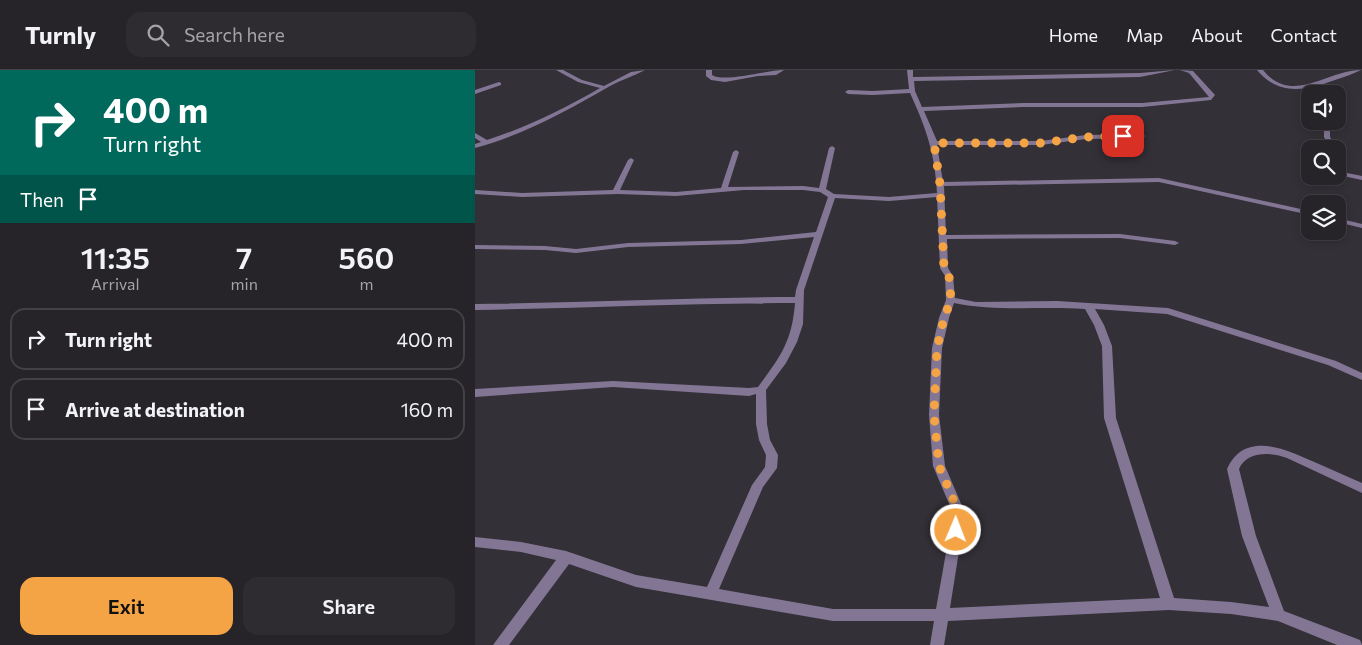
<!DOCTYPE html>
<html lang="en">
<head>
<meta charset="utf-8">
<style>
  body { margin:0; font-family:Commissioner,sans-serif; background:#2e2c31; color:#f1f3f6; height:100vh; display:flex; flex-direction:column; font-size:19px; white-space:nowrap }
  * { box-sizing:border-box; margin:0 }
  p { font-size:16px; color:#a4a4a8 }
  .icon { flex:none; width:28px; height:28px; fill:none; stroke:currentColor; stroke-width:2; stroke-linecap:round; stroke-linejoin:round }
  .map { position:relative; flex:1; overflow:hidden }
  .sheet { display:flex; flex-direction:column; background:#262429; width:475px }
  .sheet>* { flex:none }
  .guide { background:#00695c; color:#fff; overflow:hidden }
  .buttons { position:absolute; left:826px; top:15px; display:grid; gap:10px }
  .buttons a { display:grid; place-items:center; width:45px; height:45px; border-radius:10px; background:#262429; box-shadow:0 2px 8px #0003,0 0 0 1px #424146; font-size:25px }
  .pin { position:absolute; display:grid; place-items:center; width:42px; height:42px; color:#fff; margin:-21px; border-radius:10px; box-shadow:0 2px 8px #0006 }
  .me { position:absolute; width:55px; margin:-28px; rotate:1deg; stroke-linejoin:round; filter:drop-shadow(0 0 4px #0008) }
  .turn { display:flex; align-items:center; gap:18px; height:105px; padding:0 20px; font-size:22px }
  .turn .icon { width:65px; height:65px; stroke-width:2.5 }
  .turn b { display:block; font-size:35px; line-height:42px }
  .then { display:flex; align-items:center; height:48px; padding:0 20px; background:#0003; gap:10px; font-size:19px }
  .eta { display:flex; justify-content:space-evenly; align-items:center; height:85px; text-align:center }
  .eta b { font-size:30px; font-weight:600; line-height:35px }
  .action { display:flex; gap:10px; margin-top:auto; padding:10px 20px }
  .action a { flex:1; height:58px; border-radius:15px; background:#f4a444; color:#111; font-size:20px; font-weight:600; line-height:58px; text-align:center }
  .action a+a { background:#2e2c31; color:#f1f3f6 }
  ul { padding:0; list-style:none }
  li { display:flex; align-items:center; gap:15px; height:62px; margin:0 10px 8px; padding:0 10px; border:2px solid #424146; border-radius:15px }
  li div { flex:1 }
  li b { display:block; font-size:19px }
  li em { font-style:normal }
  header { display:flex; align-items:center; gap:30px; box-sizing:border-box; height:70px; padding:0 25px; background:#262429; border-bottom:1px solid #424146 }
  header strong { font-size:24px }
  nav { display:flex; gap:28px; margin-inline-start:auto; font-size:18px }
  .search { width:350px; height:45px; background:#2e2c31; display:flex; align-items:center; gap:12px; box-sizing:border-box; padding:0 18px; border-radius:15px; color:#a4a4a8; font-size:19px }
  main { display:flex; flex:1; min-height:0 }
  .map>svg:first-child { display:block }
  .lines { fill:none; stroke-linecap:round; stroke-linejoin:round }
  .minor { fill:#837695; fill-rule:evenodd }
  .route { stroke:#f4a444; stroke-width:9; stroke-dasharray:0 16.2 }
</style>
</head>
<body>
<header>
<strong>Turnly</strong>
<div class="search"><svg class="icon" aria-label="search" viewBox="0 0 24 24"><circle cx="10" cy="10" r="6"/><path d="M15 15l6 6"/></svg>Search here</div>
<nav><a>Home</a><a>Map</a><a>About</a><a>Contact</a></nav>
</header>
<main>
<section class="sheet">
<div class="guide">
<div class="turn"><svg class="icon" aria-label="right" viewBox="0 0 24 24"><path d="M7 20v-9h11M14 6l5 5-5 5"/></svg><div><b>400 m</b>Turn right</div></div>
<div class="then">Then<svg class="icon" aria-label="arrive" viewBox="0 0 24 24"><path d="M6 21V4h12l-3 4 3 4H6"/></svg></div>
</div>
<div class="eta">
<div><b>11:35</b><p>Arrival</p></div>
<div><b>7</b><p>min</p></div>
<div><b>560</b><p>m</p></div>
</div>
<ul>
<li><svg class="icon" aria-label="right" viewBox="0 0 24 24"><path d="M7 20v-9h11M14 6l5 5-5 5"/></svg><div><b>Turn right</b></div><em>400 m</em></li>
<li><svg class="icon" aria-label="arrive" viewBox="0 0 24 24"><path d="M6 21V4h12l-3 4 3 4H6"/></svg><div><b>Arrive at destination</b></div><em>160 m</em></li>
</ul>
<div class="action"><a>Exit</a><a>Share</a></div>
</section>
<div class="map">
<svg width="887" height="575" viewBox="0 0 887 575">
  <rect width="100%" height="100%" fill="#333037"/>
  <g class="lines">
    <g class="minor">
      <path d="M 81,0 L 88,0 L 107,10 L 129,16 L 156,2 L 170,0 C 159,6 146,10 135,16 C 91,41 49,65 0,78 L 0,74 L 6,72 L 0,68 L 0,63 L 12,70 C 52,57 89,39 125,18 L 103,12 Z"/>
      <path d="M 231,0 L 237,0 L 237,5 C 249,13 292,0 309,0 L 301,5 L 283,6 L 250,12 L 236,10 L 231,6 Z"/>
      <path d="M 432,0 L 438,0 L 438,7 L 665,3 L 700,0 L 665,7 L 439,11 L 440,21 L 447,37 L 548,33 L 667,33 L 734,27 L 714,3 L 705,0 L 718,1 L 740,25 L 736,30 L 667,37 L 548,37 L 449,41 L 462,71 L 566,71 L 611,65 L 667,64 L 670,66 L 667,68 L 611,69 L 566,75 L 462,75 L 468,112 L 684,108 L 835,141 L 835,145 L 684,112 L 469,116 L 471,165 L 645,164 L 700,171 L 704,173 L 700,175 L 645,168 L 472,169 L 473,198 L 478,206 L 480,228 L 501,232 L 582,231 L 693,238 L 861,291 L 887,303 L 887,310 L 853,295 L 692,244 L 620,239 L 629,255 L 637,276 L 641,348 L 699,528 L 756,532 L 794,537 L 767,466 L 752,399 C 769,361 809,378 837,391 C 854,398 870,406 887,413 L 887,423 L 812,388 C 796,382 772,381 764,399 L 781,466 L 809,541 L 885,570 L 887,575 L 862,575 L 803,551 L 756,544 L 694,540 L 473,551 L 469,575 L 455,575 L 459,551 L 358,551 L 161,517 L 94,494 L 34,575 L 18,575 L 81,490 L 46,482 L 0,477 L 0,467 L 46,472 L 91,481 L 161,505 L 232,517 L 277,415 L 290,397 L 291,385 L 284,370 L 281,354 L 281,324 L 274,326 L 138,317 L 0,327 L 0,319 L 138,311 L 274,318 L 283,317 C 305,287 317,272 320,233 C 213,233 107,238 0,240 L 0,234 C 107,233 213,227 320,227 L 321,220 L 339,167 L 266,174 L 153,177 L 101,183 L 70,180 L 0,179 L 0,175 L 70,176 L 101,179 L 153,173 L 266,170 L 341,162 L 353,127 L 345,122 L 328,120 L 269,120 L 201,126 L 143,124 L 47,127 L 0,124 L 0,120 L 47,123 L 138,120 L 153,90 L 156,88 L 159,90 L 145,120 L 201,122 L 246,118 L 258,82 L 261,80 L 264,82 L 253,117 L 328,116 L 344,118 L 354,78 L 357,76 L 360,78 L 351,119 L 359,124 L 414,127 L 462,123 C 460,83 451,58 435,23 L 398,25 L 373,24 L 370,22 L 373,20 L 398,21 L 434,19 ZM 462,127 L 465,198 L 470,206 L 471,230 L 464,248 L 457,278 L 454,345 L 458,396 L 478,443 L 461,539 L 358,539 L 244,519 L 288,417 L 302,398 L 303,385 L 295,370 L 292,354 L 291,320 L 311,293 L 322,272 L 328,254 L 329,220 L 360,128 L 414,131 ZM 479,233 C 522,242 567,236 610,239 L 619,255 L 627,276 L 629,348 L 685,528 L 475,538 L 490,443 L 470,396 L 464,345 L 467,278 L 474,248 Z"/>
      <path d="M 782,0 L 788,0 C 817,36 852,0 886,0 C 878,4 869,7 860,10 C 832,20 804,27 782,0 Z"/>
      <path d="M 24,12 L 26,13 L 26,15 L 0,24 L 0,20 Z"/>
      <path d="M 849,51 L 855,51 L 855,67 L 862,79 L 856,79 L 849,67 Z"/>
      <path d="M 862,80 L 867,83 L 865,95 L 862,97 Z"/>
      <path d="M 862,99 L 867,102 L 887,106 L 887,110 L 863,105 Z"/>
      <path d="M 862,148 L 887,154 L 887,158 L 862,152 Z"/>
    </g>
  </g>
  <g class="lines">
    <path class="route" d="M 481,460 L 484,443 L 464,396 L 459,345 L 462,278 L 469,248 L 476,230 L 474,206 L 469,198 L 465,114 L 459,73 L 566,73 L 611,67 L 648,66"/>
  </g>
</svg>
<div class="buttons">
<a><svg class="icon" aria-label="sound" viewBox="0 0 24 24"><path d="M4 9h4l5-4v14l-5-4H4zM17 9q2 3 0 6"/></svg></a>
<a><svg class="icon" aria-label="search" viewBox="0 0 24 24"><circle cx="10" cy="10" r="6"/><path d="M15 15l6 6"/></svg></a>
<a><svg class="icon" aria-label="layers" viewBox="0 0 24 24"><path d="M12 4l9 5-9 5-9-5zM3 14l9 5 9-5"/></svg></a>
</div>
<div class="pin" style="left:648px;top:66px;background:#d93025"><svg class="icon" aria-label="arrive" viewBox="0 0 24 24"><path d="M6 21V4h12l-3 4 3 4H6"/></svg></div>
<svg class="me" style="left:481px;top:460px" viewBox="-20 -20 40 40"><circle r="17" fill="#f4a444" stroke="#fff" stroke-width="3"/><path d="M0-11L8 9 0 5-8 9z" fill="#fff"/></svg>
</div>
</main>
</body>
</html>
